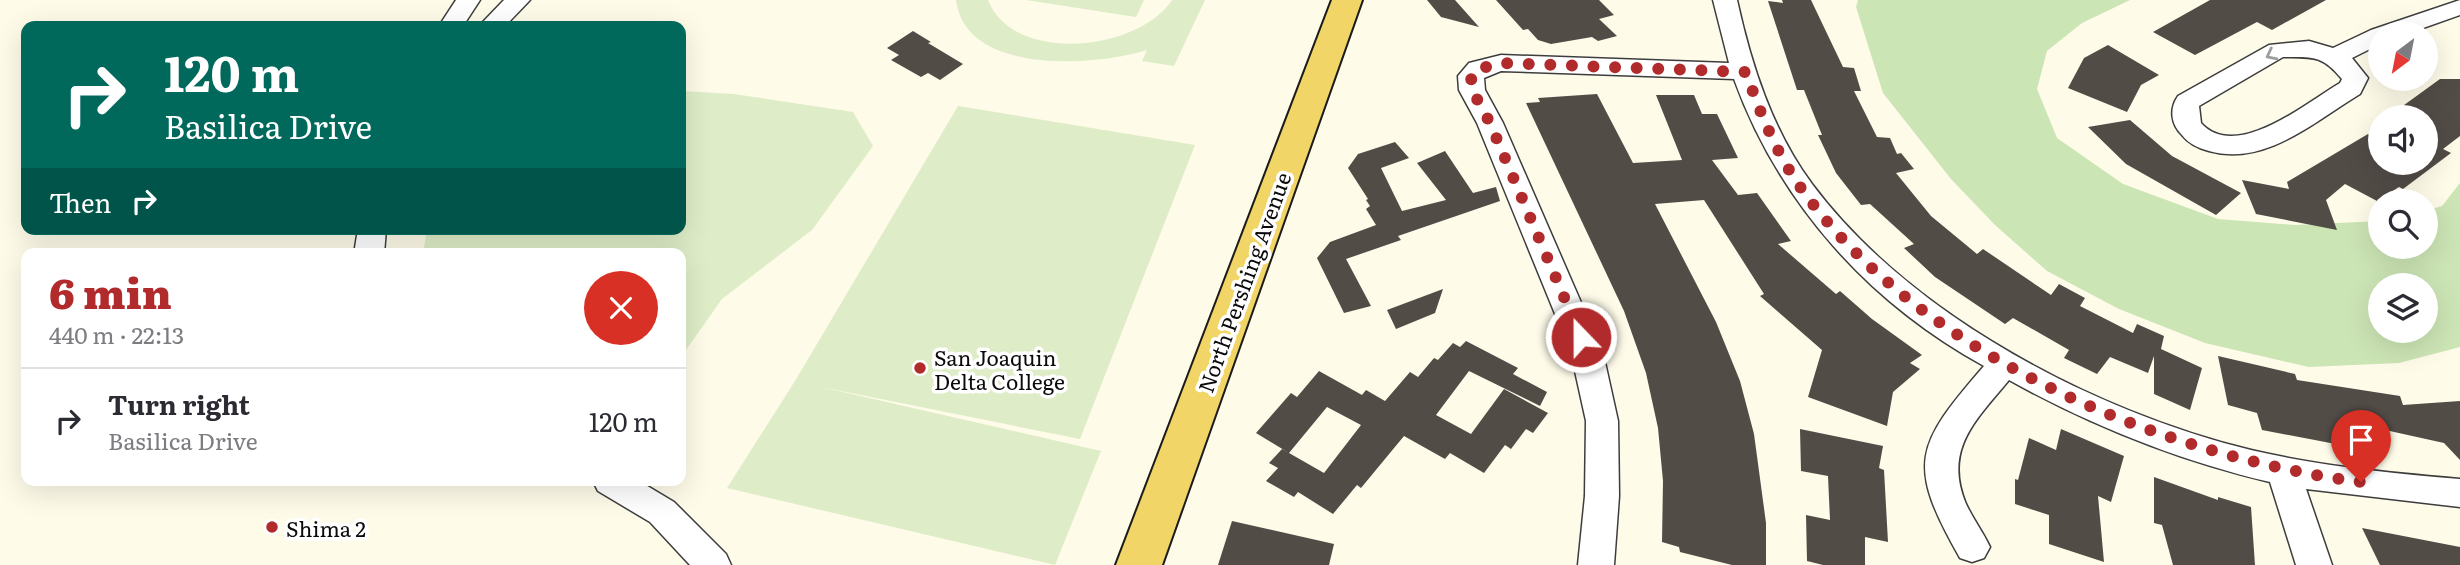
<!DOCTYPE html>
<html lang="en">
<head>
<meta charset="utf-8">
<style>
  body { margin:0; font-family:Literata,serif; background:#f7f7f7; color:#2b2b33; height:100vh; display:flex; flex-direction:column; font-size:26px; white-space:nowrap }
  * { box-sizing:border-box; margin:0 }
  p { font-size:23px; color:#7c7c81 }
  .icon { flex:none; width:38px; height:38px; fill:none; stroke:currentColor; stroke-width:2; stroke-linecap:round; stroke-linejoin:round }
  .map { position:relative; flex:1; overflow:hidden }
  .details { position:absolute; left:21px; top:248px; width:665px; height:238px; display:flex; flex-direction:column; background:#fff; border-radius:14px; box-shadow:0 7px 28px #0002 }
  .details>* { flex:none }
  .banner { position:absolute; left:21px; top:21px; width:665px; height:214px; border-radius:14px; box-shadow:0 7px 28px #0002; background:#00695c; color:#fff; overflow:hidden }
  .needle { width:46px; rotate:212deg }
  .controls { position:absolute; left:2368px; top:21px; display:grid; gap:14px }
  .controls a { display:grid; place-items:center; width:70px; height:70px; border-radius:50%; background:#fff; box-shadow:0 7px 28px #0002; font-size:35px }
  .pin { position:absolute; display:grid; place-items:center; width:60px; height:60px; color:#fff; margin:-72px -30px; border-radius:50% 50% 50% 0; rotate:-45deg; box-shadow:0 0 7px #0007 }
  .pin .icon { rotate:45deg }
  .me { position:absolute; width:77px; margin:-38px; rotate:338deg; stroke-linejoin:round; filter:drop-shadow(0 0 5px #0008) }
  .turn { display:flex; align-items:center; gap:24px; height:147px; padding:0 28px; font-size:32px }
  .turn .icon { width:91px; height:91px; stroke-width:2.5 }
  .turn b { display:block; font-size:49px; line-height:60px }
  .then { display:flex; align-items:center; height:66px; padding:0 28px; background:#0003; gap:14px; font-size:26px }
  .round { display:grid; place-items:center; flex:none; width:74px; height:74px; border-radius:37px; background:#f7f7f7 }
  .headline { display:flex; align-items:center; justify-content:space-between; height:119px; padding:0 28px }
  h1 { font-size:42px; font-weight:800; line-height:52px; color:#b22b2c }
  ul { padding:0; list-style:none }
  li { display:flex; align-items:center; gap:21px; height:105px; padding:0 28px; border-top:2px solid #e1e1e2 }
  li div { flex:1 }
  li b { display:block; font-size:26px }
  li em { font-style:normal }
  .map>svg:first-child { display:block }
  .green { fill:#cce5b5; fill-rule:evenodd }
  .pitch { fill:#deedc7 }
  .building { fill:#524c47 }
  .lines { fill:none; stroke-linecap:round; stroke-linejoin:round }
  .minor-casing { stroke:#3d3d3d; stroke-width:3 }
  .major-casing { stroke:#1b1b1b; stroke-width:4 }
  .minor { fill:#fff; fill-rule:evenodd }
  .major { fill:#f1d566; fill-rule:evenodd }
  .oneway { stroke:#9d9d9d }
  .route { stroke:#b22b2c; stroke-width:12; stroke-dasharray:0 21.6 }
  .poi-dot { fill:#b22b2c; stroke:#fff; stroke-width:2.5 }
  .labels { text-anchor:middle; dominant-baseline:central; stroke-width:7; stroke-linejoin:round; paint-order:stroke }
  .street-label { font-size:21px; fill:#0a0a0a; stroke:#fff }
  .poi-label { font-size:21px; fill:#0a0a0a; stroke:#fff; text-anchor:start }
</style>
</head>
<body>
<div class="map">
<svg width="2460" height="565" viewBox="0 0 2460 565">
  <rect width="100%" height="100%" fill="#fefbe9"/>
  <path class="green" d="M 1858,0 L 2130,0 L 2082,23 L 2047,51 L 2037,89 L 2057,138 L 2123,184 L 2218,219 L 2295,225 L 2380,221 L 2380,247 L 2426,247 L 2426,211 L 2442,206 L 2460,183 L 2460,347 L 2399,363 L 2309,367 L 2205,343 L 2119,309 L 2047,271 L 1995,225 L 1951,179 L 1883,93 L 1856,7 ZM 2380,285 L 2426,285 L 2426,331 L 2380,331 Z"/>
  <g class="pitch">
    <path d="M 956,0 L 988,0 C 1013,65 1139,51 1172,0 L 1205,0 L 1174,66 L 1142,61 L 1147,50 C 1097,66 965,76 956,0 Z"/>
    <path d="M 1026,0 L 1144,0 L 1136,17 Z"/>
    <path d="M 681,91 L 734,94 L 853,112 L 873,146 L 812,230 L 722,299 L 681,357 L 681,254 L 423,254 L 427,229 L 681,229 Z"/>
    <path d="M 958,106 L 1195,145 L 1080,439 L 821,387 L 1101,451 L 1055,565 L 727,488 L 795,381 Z"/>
  </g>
  <g class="building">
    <path d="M 1427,0 L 1455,0 L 1479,27 L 1441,17 Z"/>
    <path d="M 1496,0 L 1599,0 L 1614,15 L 1599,19 L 1617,36 L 1598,41 L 1592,37 L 1551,44 L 1538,40 L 1528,29 L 1523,30 Z"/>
    <path d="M 1782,0 L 1811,0 L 1843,67 L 1854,68 L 1861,91 L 1854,91 L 1877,137 L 1890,138 L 1897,154 L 1901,153 L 1914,169 L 1896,173 L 1931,216 L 1977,254 L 1983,249 L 2051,295 L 2059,284 L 2085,298 L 2080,306 L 2133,333 L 2137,324 L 2164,336 L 2161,349 L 2202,368 L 2190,410 L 2154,394 L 2154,356 L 2148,373 L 2110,357 L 2097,374 L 2064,358 L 2069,350 L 2013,318 L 2005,324 L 1935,277 L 1904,248 L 1914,244 L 1870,204 L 1861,205 L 1836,173 L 1818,135 L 1822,135 L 1804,90 L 1797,90 L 1768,1 L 1783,3 Z"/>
    <path d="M 2210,0 L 2326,0 L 2272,30 L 2257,22 L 2195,55 L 2153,32 Z"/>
    <path d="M 913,31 L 931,42 L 928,43 L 963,64 L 940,80 L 928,73 L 921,77 L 891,60 L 899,55 L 887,48 Z"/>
    <path d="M 2108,45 L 2159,75 L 2141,85 L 2127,112 L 2068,88 L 2084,58 Z"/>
    <path d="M 2440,79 L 2460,79 L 2460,136 L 2443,149 L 2451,153 L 2403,189 L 2399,187 L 2377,201 L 2345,184 L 2326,200 L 2337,230 L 2256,214 L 2242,180 L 2289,189 L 2287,182 L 2368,134 L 2380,140 L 2380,163 L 2426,163 L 2426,117 L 2417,117 L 2400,108 Z"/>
    <path d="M 1597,94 L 1633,163 L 1682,160 L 1656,95 L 1694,95 L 1702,114 L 1717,114 L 1738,158 L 1712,160 L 1738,195 L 1757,193 L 1791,241 L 1778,244 L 1836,294 L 1840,291 L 1872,319 L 1922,355 L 1910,363 L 1920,369 L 1893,392 L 1887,426 L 1808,397 L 1822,350 L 1760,296 L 1764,294 L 1704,200 L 1655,204 L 1716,322 L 1740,381 L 1754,434 L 1766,523 L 1766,565 L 1732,565 L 1680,552 L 1679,547 L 1662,542 L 1663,481 L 1658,428 L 1646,373 L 1624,311 L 1526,103 L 1540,102 L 1538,98 Z"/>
    <path d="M 2130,120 L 2172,156 L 2241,193 L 2216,215 L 2126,164 L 2088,127 Z"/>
    <path d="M 1395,142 L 1409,158 L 1381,168 L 1402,211 L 1446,200 L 1417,163 L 1445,151 L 1473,193 L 1496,187 L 1500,201 L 1398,236 L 1401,240 L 1346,259 L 1371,306 L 1344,313 L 1317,258 L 1330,242 L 1376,225 L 1366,209 L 1370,206 L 1366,200 L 1368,199 L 1348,168 L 1358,154 Z"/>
    <path d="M 1443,289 L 1435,313 L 1396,329 L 1387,310 Z"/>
    <path d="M 1466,341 L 1518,368 L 1513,374 L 1547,392 L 1540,406 L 1469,371 L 1436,415 L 1471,434 L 1504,389 L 1548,413 L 1533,433 L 1526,429 L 1511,449 L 1505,445 L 1484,473 L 1450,453 L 1445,459 L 1404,436 L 1361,488 L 1357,485 L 1333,514 L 1298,492 L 1294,497 L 1266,481 L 1278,468 L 1269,463 L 1282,449 L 1324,473 L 1361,425 L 1327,407 L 1289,453 L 1256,433 L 1291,393 L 1297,397 L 1319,371 L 1362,395 L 1366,390 L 1385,401 L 1410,372 L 1418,377 L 1434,358 L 1438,360 L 1453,343 L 1460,347 Z"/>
    <path d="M 2218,356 L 2295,374 L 2297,380 L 2400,396 L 2403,405 L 2460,401 L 2460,460 L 2444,443 L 2358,424 L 2367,450 L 2262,430 L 2257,413 L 2228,405 Z"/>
    <path d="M 1800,429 L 1883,446 L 1879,468 L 1884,470 L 1888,542 L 1865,537 L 1865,565 L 1823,565 L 1807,561 L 1806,515 L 1830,520 L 1828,476 L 1801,471 Z"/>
    <path d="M 2061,429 L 2124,456 L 2111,502 L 2098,496 L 2104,562 L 2049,544 L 2049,515 L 2015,504 L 2015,479 L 2018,480 L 2029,438 L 2056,450 Z"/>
    <path d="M 2154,477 L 2218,500 L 2218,497 L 2251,507 L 2255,565 L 2173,565 L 2162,525 L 2154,523 Z"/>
    <path d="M 1232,521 L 1334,544 L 1329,565 L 1218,565 Z"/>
    <path d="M 2362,528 L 2460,547 L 2460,565 L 2380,565 Z"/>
  </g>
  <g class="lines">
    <defs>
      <g id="minor">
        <path d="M 456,0 L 480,0 L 463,26 L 439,26 Z"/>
        <path d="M 504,0 L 530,0 L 505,26 L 479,26 Z"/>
        <path d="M 1713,0 L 1737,0 C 1751,64 1772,130 1812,184 C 1910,315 2094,412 2251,450 C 2319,466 2390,473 2460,479 L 2460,507 L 2306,489 L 2332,565 L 2296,565 L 2270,482 C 2180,461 2090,425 2009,380 C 1976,420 1943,449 1966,504 C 1973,519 1983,532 1990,547 L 1984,558 L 1972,562 L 1960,558 C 1906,463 1915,446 1984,366 C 1869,303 1779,203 1734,79 L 1501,71 L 1484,78 L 1485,90 L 1503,123 L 1603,353 L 1618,421 L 1619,496 L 1614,565 L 1578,565 L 1585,496 L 1586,421 L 1571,353 L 1477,123 L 1459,90 L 1458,76 L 1469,63 L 1501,55 L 1729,63 Z"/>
        <path d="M 2460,0 L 2460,15 L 2409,33 L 2380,33 L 2380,44 L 2352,58 L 2368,78 L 2360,94 C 2315,121 2265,167 2209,151 C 2198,148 2189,144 2182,135 C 2171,124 2169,109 2178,96 L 2269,45 L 2309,41 L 2333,48 L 2371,30 ZM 2283,57 C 2313,57 2322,55 2342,79 L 2340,83 C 2306,103 2236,162 2201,123 L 2199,106 Z"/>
        <path d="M 358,229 L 386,229 L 384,254 L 354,254 Z"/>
        <path d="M 593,481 L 639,481 L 674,502 L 726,554 L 731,565 L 690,565 L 650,522 L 598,491 Z"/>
      </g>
      <path id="major" d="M 1332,0 L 1362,0 L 1162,565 L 1116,565 Z"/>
    </defs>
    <use href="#minor" class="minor-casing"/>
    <use href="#major" class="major-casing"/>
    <use href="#minor" class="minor"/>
    <use href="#major" class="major"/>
  </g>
  <defs><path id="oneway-chevron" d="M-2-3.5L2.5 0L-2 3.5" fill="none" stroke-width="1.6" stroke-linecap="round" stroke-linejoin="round" transform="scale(1.75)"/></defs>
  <use class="oneway" href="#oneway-chevron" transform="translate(2271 55) rotate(153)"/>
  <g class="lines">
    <path class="route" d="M 1581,337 L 1490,123 L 1472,90 L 1471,76 L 1478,69 L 1501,63 L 1746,72 C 1760,113 1777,155 1803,191 C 1923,357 2163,456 2361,482"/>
  </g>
  <g class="poi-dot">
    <circle cx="920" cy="368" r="7"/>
    <circle cx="272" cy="527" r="7"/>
  </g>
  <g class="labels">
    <g class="street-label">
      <text transform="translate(1243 282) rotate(-70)">North Pershing Avenue</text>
    </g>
    <g class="poi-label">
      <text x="934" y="356">San Joaquin<tspan x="934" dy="24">Delta College</tspan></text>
      <text x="286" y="527">Shima 2</text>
    </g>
  </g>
</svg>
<div class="controls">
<a><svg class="needle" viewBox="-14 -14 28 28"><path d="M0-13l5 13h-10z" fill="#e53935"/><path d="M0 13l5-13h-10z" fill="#7c7c81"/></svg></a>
<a><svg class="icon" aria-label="sound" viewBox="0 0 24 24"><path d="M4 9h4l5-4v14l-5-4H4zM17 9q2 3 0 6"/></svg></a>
<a><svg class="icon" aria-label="search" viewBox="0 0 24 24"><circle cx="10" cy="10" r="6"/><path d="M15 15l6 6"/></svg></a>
<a><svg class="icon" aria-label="layers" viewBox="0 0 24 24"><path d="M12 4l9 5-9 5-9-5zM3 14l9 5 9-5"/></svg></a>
</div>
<div class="pin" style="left:2361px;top:482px;background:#d93025"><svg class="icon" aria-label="arrive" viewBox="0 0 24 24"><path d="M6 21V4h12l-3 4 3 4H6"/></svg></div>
<svg class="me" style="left:1581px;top:337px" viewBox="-20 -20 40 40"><circle r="17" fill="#b22b2c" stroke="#fff" stroke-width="3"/><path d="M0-11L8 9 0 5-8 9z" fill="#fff"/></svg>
<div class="banner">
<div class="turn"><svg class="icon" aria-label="right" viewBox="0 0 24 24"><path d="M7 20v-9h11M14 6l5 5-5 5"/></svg><div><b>120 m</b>Basilica Drive</div></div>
<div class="then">Then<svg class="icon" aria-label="right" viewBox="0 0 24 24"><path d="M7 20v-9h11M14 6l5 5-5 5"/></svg></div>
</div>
<section class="details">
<div class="headline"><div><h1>6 min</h1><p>440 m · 22:13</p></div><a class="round" style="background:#d93025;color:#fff"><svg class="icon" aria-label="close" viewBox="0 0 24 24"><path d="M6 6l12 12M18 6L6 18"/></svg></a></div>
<ul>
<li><svg class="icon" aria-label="right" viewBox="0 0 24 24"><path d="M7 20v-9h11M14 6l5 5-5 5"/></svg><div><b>Turn right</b><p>Basilica Drive</p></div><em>120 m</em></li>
</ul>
</section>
</div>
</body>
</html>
